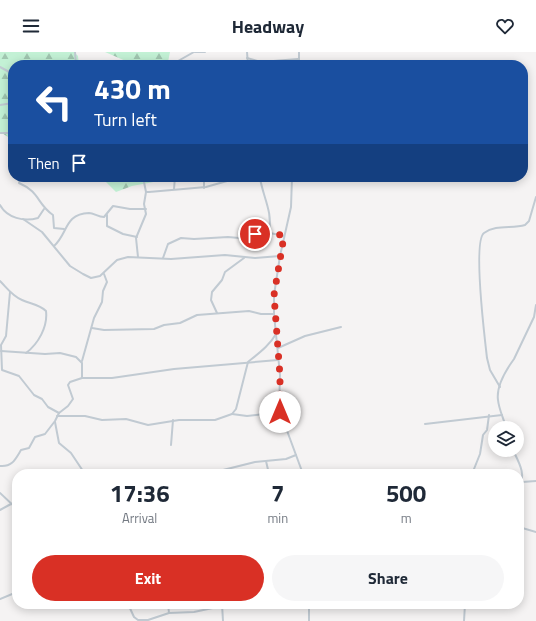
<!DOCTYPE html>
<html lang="en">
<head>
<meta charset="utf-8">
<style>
  body { margin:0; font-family:"Titillium Web",sans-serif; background:#f6f6f7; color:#1f2937; height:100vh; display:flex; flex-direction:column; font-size:15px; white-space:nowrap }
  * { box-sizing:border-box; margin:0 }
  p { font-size:13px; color:#747a83 }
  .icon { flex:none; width:22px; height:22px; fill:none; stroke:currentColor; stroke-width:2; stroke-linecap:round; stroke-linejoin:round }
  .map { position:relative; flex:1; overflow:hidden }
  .sheet { position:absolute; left:12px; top:417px; width:512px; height:140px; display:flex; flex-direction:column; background:#fff; border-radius:16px; box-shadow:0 2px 10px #0003 }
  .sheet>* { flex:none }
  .guide { position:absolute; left:8px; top:8px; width:520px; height:122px; border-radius:16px; box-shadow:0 2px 10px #0003; background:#1a4fa0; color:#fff; overflow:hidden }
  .tools { position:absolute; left:488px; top:369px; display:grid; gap:8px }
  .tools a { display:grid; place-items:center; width:36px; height:36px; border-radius:50%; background:#fff; box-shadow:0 2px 10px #0003; font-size:20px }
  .pin { position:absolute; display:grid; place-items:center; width:34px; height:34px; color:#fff; margin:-17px; border:2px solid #fff; border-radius:50%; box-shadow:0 1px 4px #0007 }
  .me { position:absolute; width:44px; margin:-22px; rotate:0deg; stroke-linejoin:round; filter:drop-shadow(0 0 3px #0008) }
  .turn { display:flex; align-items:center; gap:14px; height:84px; padding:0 20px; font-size:18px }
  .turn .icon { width:52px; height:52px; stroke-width:2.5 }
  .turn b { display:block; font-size:28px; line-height:34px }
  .then { display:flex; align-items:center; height:38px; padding:0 20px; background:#0003; gap:8px; font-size:15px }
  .eta { display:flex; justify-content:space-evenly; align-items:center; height:68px; text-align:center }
  .eta b { font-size:24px; font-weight:700; line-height:28px }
  .action { display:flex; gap:8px; margin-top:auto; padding:8px 20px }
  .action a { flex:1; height:46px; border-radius:24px; background:#d93025; color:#fff; font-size:16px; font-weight:700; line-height:46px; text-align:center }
  .action a+a { background:#f6f6f7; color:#1f2937 }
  header { display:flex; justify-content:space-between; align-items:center; height:52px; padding:0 20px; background:#fff; font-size:18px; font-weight:700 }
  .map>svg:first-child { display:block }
  .forest { fill:url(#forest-firs) }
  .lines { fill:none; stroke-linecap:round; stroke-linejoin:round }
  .street { stroke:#c1cad2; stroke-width:2 }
  .route { stroke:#d93025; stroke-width:7; stroke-dasharray:0 12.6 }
</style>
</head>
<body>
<header><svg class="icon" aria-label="menu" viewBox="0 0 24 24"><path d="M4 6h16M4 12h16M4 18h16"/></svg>Headway<svg class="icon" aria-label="heart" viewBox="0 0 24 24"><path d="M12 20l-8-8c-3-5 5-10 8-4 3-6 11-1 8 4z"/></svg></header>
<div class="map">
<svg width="536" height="569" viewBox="0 0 536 569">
  <defs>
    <pattern id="forest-firs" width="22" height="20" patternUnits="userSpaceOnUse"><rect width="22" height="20" fill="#c3f1d5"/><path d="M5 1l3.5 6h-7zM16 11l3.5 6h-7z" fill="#a0c6b0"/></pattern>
  </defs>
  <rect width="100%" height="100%" fill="#f5f3f3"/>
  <g class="forest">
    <path d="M 0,0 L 74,0 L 78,4 L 79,13 L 13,13 L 13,88 L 0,80 Z"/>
    <path d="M 105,0 L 170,0 L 168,10 L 157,13 L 135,13 Z"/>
    <path d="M 93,125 L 162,125 L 164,128 L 132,134 L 116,140 L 102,126 Z"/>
  </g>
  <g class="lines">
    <g class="street">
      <path d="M 75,0 L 76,13"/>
      <path d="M 195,0 L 205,0"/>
      <path d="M 247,0 L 248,13"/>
      <path d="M 247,6 L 261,10 L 298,7"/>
      <path d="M 171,13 L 194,0"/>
      <path d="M 299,13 L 299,0"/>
      <path d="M 0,15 L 13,22"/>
      <path d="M 0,53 L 13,51"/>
      <path d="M 0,81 L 13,81"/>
      <path d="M 20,125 L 19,131 C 40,140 37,152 53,163 L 54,176 L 64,177"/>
      <path d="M 143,125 L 146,140 L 149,140 L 206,135 L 241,125"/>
      <path d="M 204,125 L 204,136"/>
      <path d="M 258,125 L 270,127 L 292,125"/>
      <path d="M 292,125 L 291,155 L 280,204 L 274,243 L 274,262 L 280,323 L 279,357 L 303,422"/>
      <path d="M 260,126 C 263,145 273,160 269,180"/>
      <path d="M 174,137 L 175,125"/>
      <path d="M 0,153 C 7,166 24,170 38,166 L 44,157"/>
      <path d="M 107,163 L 107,174 L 123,182 L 137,185"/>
      <path d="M 23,167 L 42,180 L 70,214 L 83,222 L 91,226 L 100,224 L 117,208 L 128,205 L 171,207 L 225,203 L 255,206 L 280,204"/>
      <path d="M 54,194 C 68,182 64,162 89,161 C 94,161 98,165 104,165 L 113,154 L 130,157 L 146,157"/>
      <path d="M 138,205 L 136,186 L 146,162 L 144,152 L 146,140"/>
      <path d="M 163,206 L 168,192 L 181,186 L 194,187 L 228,185 L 239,186 L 258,181 L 270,181 L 284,184"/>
      <path d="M 0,229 C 7,236 12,244 22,248 C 30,252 39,252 46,259 C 48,275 38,292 26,301"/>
      <path d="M 10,240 L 6,284 L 1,293 L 2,318 L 19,324 L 34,343 L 42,347 L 48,355 L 59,361"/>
      <path d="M 217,261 L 211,248 L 212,240 L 222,228 L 225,220 L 244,206"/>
      <path d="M 92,276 L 104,278 L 154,277 L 164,273 L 180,271 L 197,263 L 249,259 L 261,262 L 274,262"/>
      <path d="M 278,296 L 305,284 L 341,275"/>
      <path d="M 1,299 L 45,302 L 60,301 L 76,305 L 82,311 L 82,326"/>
      <path d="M 82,309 L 94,266 L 102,250 L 103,239 L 107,230 L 104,222"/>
      <path d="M 500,335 L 490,318 L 487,306 C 485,289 473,189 484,181 C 496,172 512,177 525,173 L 529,169 L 536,145"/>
      <path d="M 232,362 L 247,364 L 280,360"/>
      <path d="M 57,364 L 85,364 L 102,368 L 126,367 L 148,373 L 179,368 L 215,368 L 232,362 L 236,357 L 248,310 C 259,301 269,294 276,282"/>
      <path d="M 55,370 L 59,391 L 71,401 L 85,422"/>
      <path d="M 425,372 L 502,363"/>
      <path d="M 506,376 C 504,367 499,358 498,348 C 496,334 506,318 514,307 L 534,265 L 536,253"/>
      <path d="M 171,393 L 173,368"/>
      <path d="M 513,398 C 518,409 527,423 519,434"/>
      <path d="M 266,409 L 269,422"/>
      <path d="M 0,414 C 12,415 15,408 21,398 L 29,396 L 35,385 L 45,382 L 55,369 L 59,361 L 68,354 L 73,347 L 68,333 L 70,330 L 82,326 L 112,326 L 174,317 L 278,308"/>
      <path d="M 83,420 L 133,420 L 146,422"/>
      <path d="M 207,422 L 255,410 L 286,407 L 296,403"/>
      <path d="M 472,422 L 480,402 L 483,383 L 487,378 L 489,363"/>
      <path d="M 522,430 L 536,429"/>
      <path d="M 0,441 L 17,457"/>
      <path d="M 0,458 L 11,452"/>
      <path d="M 519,475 L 536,480"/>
      <path d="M 0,547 L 17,540"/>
      <path d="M 128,552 L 134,565 L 138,568 L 148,568 L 169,561 L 194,560 L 222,554 L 254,552"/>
      <path d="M 168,552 L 169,561"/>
      <path d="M 222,552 L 223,569"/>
      <path d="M 309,552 L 309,569"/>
      <path d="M 464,569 L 465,552"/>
    </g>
  </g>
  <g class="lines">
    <path class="route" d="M 255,182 L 270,180 L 284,184 L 274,243 L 280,324 L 280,360"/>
  </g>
</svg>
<div class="tools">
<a><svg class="icon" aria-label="layers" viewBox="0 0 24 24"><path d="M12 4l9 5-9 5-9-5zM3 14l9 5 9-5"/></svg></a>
</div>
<div class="pin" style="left:255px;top:182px;background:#d93025"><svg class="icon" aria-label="arrive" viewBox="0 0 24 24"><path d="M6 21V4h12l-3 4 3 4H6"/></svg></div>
<svg class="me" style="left:280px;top:360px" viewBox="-20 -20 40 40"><circle r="19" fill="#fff"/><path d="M0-13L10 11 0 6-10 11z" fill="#d93025"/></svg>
<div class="guide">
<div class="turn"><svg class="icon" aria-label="left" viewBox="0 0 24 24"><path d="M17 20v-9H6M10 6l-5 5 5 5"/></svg><div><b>430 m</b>Turn left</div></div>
<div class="then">Then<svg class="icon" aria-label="arrive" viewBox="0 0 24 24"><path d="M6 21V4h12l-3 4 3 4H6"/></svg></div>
</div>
<section class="sheet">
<div class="eta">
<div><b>17:36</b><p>Arrival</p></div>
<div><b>7</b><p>min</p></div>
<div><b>500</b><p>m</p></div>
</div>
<div class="action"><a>Exit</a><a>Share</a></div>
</section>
</div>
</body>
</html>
